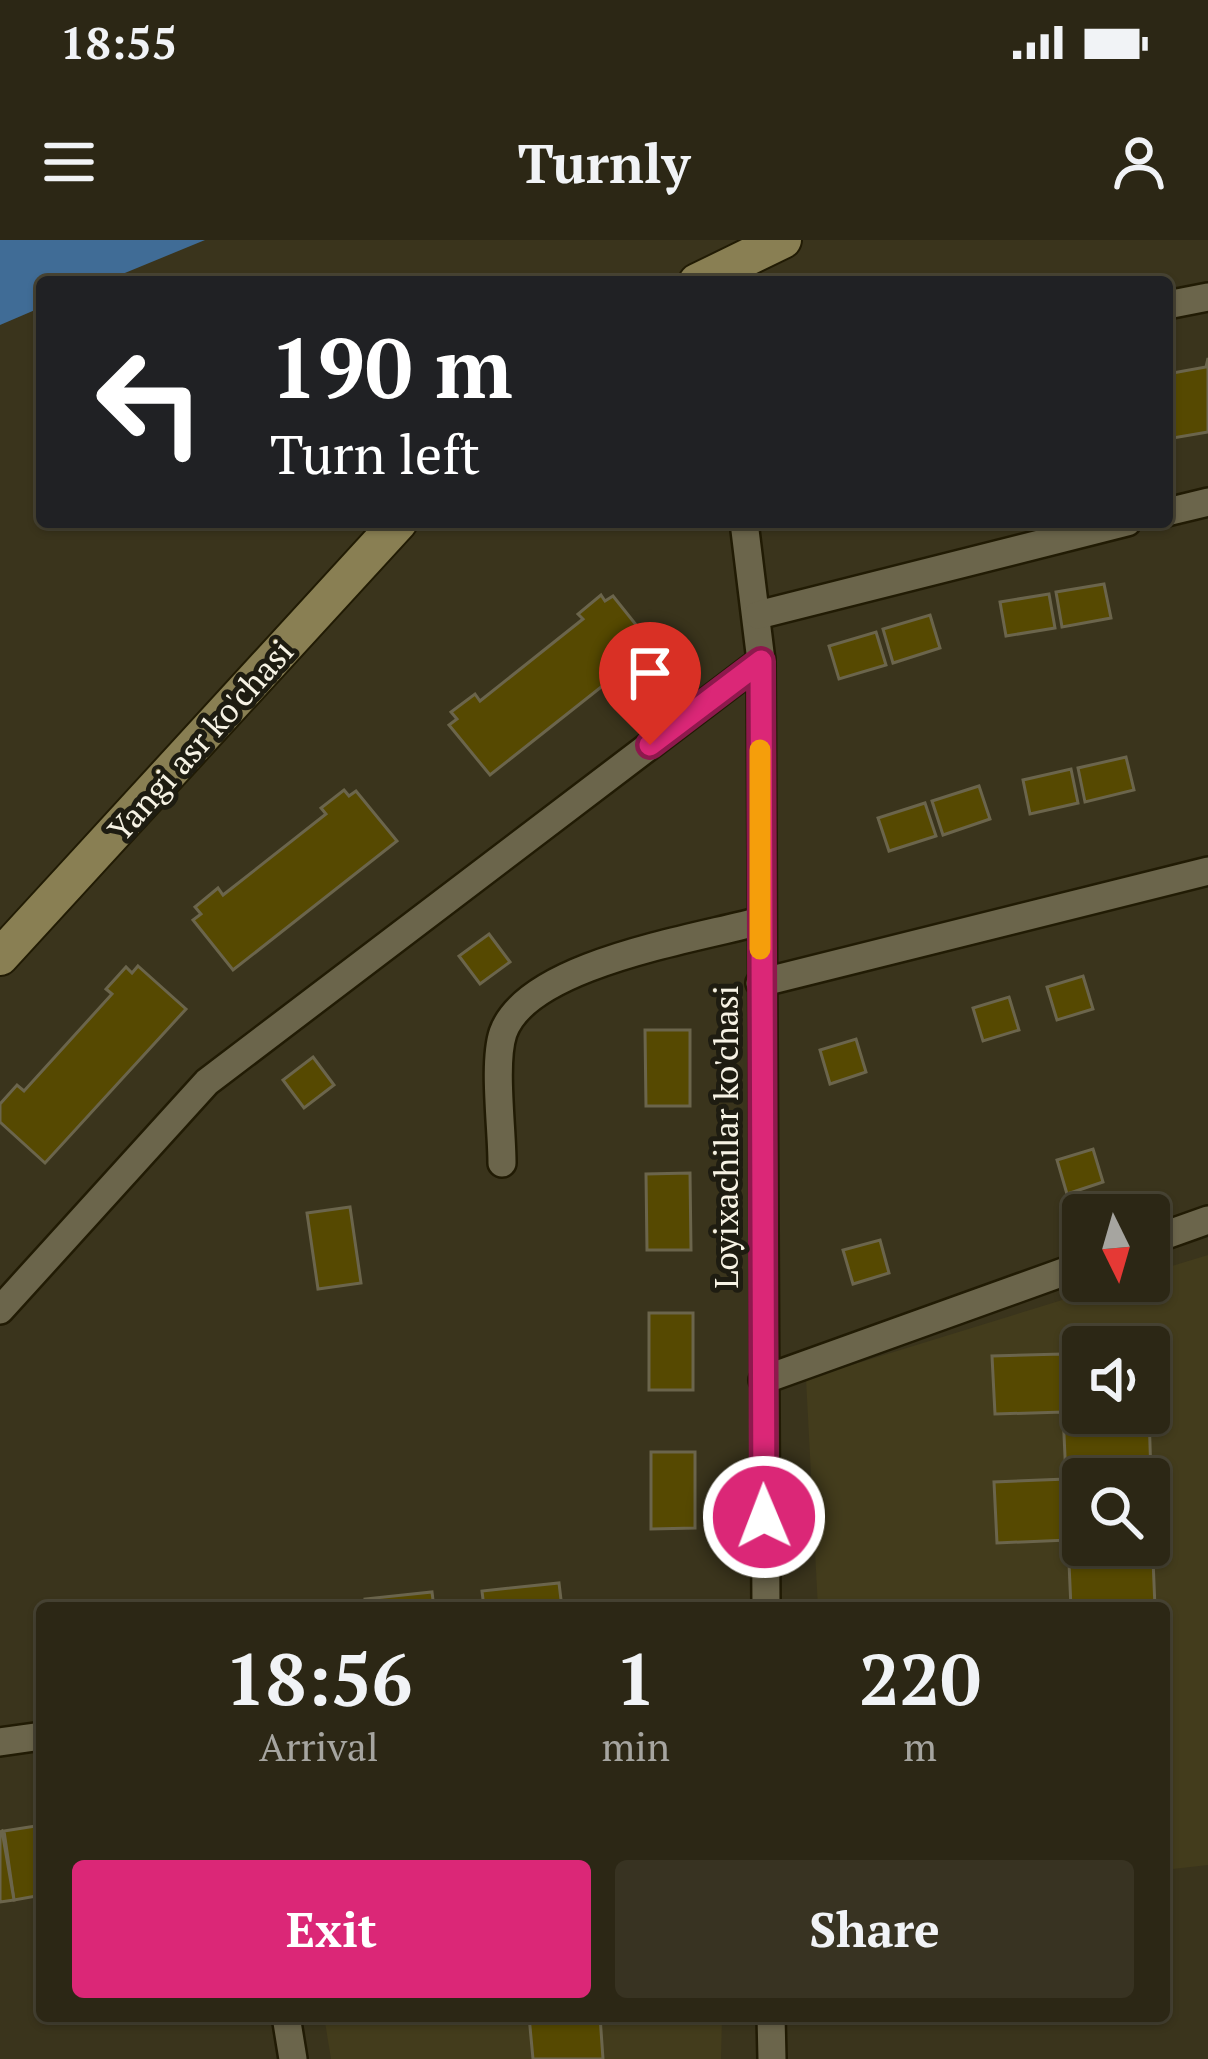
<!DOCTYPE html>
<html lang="en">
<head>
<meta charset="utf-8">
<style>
  body { margin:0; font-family:"PT Serif",serif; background:#383322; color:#f1f3f6; height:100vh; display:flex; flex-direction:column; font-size:45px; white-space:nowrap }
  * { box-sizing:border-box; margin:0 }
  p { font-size:39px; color:#a6a5a0 }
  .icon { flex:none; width:66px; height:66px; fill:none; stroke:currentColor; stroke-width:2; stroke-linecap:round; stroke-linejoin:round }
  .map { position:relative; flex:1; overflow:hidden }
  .side { position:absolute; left:36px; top:1362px; width:1134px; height:420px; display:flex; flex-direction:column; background:#2c2715; border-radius:12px; box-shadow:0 3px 9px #0004,0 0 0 3px #484434 }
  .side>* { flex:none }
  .hud { position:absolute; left:36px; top:36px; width:1137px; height:252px; border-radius:12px; box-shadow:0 3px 9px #0004,0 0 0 3px #484434; background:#202124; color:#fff; overflow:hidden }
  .needle { width:78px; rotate:175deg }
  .tools { position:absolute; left:1062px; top:954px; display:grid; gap:24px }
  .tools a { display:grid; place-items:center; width:108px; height:108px; border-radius:12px; background:#2c2715; box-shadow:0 3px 9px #0004,0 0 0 3px #484434; font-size:60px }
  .pin { position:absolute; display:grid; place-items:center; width:102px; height:102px; color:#fff; margin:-123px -51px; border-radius:50% 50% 50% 0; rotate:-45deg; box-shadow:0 0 12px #0007 }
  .pin .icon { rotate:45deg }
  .me { position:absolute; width:132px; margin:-66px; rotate:359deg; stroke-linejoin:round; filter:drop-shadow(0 0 9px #0008) }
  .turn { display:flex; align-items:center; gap:42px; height:252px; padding:0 36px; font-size:54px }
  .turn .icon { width:156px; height:156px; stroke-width:2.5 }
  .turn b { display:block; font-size:84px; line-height:102px }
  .eta { display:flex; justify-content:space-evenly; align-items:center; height:204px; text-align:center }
  .eta b { font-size:72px; font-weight:700; line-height:84px }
  .primary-button { display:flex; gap:24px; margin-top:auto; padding:24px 36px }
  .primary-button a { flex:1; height:138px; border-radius:12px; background:#db2777; color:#fff; font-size:48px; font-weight:700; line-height:138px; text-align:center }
  .primary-button a+a { background:#383322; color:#f1f3f6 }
  .status { display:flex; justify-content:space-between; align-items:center; height:84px; padding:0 60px; background:#2c2715; direction:ltr }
  .status svg { height:33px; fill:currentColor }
  header { display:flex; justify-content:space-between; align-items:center; height:156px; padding:0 36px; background:#2c2715; font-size:54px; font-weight:700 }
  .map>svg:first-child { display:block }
  .built { fill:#433c1c; fill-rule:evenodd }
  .water { fill:#406c96 }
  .building { fill:#564901; stroke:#6b654c; stroke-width:3 }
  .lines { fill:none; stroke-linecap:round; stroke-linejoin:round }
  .street-casing { stroke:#211b04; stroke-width:32 }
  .secondary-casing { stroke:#211b04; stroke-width:40 }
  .street { stroke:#6b654b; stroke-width:27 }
  .secondary { stroke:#897f53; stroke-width:36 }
  .route-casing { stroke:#8e194d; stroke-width:30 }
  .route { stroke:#db2777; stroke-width:21 }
  .slow { stroke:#f59e0b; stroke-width:21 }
  .labels { text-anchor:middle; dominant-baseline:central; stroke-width:10; stroke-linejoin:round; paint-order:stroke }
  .street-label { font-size:33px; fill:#f6f2e4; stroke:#1e1c11 }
</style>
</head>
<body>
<div class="status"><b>18:55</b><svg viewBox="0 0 49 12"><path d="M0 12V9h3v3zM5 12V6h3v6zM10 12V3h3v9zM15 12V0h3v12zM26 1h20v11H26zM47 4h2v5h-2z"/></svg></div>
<header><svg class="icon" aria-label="menu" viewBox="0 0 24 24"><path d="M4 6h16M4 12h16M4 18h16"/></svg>Turnly<svg class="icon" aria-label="person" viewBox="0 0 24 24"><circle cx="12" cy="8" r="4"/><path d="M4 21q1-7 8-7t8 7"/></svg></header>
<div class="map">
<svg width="1208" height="1819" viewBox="0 0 1208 1819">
  <rect width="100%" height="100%" fill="#3a341c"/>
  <g class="built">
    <path d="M 1208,1015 L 1208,1625 L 1164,1630 L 1164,1368 L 818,1368 L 806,1139 L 1124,1041 L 1149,1041 L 1149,1033 ZM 1083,1107 L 1149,1107 L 1149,1173 L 1083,1173 ZM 1083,1239 L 1149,1239 L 1149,1305 L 1083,1305 Z"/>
    <path d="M 324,1776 L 722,1776 L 721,1819 L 331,1819 Z"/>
  </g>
  <path class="water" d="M 0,0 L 205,0 L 103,42 L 42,42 L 42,67 L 0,85 Z"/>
  <g class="building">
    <path d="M 1208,118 L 1208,192 L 1167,199 L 1167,134 L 1206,127 Z"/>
    <path d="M 1104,344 L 1111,378 L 1062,387 L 1056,352 Z"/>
    <path d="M 1049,354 L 1055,388 L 1006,396 L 1000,362 Z"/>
    <path d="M 601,355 L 605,361 L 613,356 L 653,406 L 490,535 L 449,485 L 457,479 L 451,472 L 475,454 L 480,461 L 583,379 L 578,374 Z"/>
    <path d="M 930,375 L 940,408 L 893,423 L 883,389 Z"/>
    <path d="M 876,392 L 886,425 L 839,439 L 829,406 Z"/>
    <path d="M 1126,517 L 1134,550 L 1085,562 L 1078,528 Z"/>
    <path d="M 1071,529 L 1078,563 L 1030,574 L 1023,540 Z"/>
    <path d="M 979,546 L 990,579 L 943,595 L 932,561 Z"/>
    <path d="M 344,550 L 349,556 L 356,551 L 397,601 L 233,730 L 193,680 L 201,674 L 195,667 L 218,648 L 223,655 L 326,574 L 321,568 Z"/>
    <path d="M 925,563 L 936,596 L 889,611 L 878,578 Z"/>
    <path d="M 489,694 L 510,722 L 480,744 L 459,716 Z"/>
    <path d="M 138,726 L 186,769 L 45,923 L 0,882 L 0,864 L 17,845 L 24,851 L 112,754 L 106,749 L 126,727 L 132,733 Z"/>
    <path d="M 1083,736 L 1093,769 L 1057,780 L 1047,747 Z"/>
    <path d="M 1009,757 L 1019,790 L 983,801 L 973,768 Z"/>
    <path d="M 645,790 L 690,790 L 690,866 L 646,866 Z"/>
    <path d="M 856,799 L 866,832 L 830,844 L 820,810 Z"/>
    <path d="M 313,817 L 334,845 L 304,868 L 283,840 Z"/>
    <path d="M 1093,909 L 1103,942 L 1067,954 L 1057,920 Z"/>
    <path d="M 690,933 L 691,1010 L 647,1010 L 646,934 Z"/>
    <path d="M 350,967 L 361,1043 L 318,1049 L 307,973 Z"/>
    <path d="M 880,1000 L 889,1033 L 853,1044 L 843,1010 Z"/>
    <rect x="649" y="1073" width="44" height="77"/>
    <path d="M 1062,1114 L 1063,1133 L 1074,1132 L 1075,1177 L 1149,1174 L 1151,1236 L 1078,1239 L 1081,1322 L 1153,1319 L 1155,1368 L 1071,1368 L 1068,1300 L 997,1303 L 994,1242 L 1066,1239 L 1063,1172 L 995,1174 L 992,1116 Z"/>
    <path d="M 651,1212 L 695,1212 L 695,1288 L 651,1289 Z"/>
    <path d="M 559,1343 L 562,1368 L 484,1368 L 482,1351 Z"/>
    <path d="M 432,1352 L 434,1368 L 366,1368 L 365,1359 Z"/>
    <path d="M 42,1585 L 42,1655 L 14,1660 L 4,1591 Z"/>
    <path d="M 2,1591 L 14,1660 L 0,1662 L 0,1592 Z"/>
    <path d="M 529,1776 L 600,1776 L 603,1819 L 533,1819 Z"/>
  </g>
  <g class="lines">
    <defs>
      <g id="street">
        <path d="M 1167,65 L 1208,57"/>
        <path d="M 1167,272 L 1208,262"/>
        <path d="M 744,282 L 761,421 L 766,1368"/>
        <path d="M 758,375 L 1127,282"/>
        <path d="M 760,743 L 1208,631"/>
        <path d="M 502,923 C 502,888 493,823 503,793 C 527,724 695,699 760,681"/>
        <path d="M 1149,1001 L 1208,980"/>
        <path d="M 0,1070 L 207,842 L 761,421"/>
        <path d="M 763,1140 L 1083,1025"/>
        <path d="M 0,1502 L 42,1496"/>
        <path d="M 286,1776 L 293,1819"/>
        <path d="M 771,1776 L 772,1819"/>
      </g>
      <g id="secondary">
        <path d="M 697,42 L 783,0"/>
        <path d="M 0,717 L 399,282"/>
      </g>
    </defs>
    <use href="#street" class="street-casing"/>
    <use href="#secondary" class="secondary-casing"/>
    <use href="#street" class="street"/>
    <use href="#secondary" class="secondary"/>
  </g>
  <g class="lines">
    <defs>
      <path id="route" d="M 650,505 L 761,421 L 764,1277"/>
    </defs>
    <use href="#route" class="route-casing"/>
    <use href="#route" class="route"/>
    <path class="slow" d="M 760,709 L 760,510"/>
  </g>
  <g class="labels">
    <g class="street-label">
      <text transform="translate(200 500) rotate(-48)">Yangi asr ko'chasi</text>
      <text transform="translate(725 897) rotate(-90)">Loyixachilar ko'chasi</text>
    </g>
  </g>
</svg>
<div class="tools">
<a><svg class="needle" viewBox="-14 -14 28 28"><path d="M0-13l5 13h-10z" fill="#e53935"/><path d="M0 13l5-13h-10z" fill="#a6a5a0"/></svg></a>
<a><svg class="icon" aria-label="sound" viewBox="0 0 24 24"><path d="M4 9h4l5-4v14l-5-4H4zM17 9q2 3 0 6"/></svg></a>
<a><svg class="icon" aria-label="search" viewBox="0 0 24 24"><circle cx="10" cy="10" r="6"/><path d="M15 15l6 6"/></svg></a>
</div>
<div class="pin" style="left:650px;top:505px;background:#d93025"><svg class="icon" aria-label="arrive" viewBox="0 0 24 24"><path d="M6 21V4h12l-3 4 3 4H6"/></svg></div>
<svg class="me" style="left:764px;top:1277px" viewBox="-20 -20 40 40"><circle r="17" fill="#db2777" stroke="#fff" stroke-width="3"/><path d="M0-11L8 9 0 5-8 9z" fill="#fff"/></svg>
<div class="hud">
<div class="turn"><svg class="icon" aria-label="left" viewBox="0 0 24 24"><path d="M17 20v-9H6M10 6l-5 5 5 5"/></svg><div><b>190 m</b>Turn left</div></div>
</div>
<section class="side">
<div class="eta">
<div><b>18:56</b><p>Arrival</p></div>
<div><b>1</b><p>min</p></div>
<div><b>220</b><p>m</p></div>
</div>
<div class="primary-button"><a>Exit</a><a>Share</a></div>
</section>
</div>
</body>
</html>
